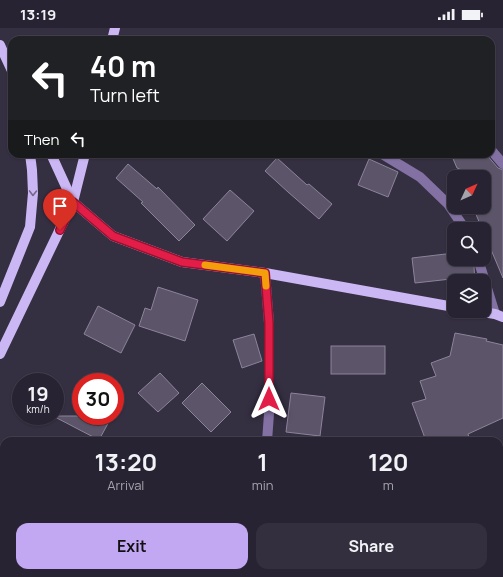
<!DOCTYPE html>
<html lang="en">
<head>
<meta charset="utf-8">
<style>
  body { margin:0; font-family:Manrope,sans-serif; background:#342f3e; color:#f1f3f6; height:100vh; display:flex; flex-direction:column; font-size:15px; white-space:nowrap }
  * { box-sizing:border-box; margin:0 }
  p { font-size:13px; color:#a5a4ac }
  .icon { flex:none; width:22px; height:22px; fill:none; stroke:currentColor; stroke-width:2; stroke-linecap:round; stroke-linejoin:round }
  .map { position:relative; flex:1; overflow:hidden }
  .drawer { position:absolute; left:0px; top:409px; width:503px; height:140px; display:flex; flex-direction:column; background:#282332; border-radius:12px 12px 0 0; box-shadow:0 1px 3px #0004,0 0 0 1px #44404d }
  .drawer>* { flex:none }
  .top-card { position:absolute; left:8px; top:8px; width:487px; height:122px; border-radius:12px; box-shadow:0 1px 3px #0004,0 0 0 1px #44404d; background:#202124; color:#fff; overflow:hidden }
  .needle { width:26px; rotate:46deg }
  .fabs { position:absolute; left:447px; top:142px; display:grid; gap:8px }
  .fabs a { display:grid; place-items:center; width:44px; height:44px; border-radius:8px; background:#282332; box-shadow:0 1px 3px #0004,0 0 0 1px #44404d; font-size:20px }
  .speed { position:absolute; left:12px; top:345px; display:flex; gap:8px; font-size:20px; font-weight:700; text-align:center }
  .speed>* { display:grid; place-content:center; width:52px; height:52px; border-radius:50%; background:#282332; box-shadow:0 1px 3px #0004,0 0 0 1px #44404d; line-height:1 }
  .speed small { font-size:10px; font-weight:400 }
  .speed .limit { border:6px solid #d22; background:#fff; color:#111 }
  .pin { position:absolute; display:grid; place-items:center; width:34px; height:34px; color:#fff; margin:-41px -17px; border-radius:50% 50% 50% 0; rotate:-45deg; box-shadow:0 0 4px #0007 }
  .pin .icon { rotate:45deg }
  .me { position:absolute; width:44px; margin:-22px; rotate:0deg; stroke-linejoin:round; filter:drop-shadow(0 0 3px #0008) }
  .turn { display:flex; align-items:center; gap:14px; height:84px; padding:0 16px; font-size:18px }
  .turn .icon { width:52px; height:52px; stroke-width:2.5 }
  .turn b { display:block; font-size:28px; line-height:34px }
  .then { display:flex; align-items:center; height:38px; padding:0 16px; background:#0003; gap:8px; font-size:15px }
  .eta { display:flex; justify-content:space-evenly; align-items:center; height:68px; text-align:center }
  .eta b { font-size:24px; font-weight:700; line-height:28px }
  .primary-button { display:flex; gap:8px; margin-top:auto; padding:8px 16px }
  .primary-button a { flex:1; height:46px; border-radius:12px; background:#c2a7f2; color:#111; font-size:16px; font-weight:700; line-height:46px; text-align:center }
  .primary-button a+a { background:#342f3e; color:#f1f3f6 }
  .status { display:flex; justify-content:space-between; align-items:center; height:28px; padding:0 20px; background:#282332; direction:ltr }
  .status svg { height:11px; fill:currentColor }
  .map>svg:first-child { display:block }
  .building { fill:#5c556a; stroke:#8c849a }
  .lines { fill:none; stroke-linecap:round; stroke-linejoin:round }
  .minor { stroke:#8371a4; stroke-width:10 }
  .major { stroke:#ccb7f5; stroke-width:10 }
  .oneway { stroke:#74688b }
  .route-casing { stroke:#92132f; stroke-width:10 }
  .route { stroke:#e11d48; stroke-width:7 }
  .slow { stroke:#f59e0b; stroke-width:7 }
</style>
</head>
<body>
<div class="status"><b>13:19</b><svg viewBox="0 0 49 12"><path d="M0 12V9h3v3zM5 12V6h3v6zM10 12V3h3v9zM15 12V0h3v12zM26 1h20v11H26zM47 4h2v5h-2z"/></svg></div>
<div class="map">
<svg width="503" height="549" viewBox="0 0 503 549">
  <rect width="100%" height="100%" fill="#352f42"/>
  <g class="building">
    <path d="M 451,126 L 486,126 L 498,140 L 503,142 L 503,250 L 484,205 L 484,201 L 482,201 L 473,179 L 484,179 L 484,149 L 478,149 L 457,140 Z"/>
    <path d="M 277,130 L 307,157 L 309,156 L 332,176 L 319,191 L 288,164 L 265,143 Z"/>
    <path d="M 369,131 L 398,144 L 388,169 L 358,157 Z"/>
    <path d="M 128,136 L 157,161 L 158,159 L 195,197 L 179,213 L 141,175 L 143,174 L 116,150 Z"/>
    <path d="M 230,162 L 254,183 L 227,213 L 203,191 Z"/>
    <path d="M 454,225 L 454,231 L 472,231 L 474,239 L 475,253 L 451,253 L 451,251 L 415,255 L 412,230 Z"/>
    <path d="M 158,259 L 198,272 L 185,313 L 139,298 L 145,280 L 151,282 Z"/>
    <path d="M 98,278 L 135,297 L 121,325 L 84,306 Z"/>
    <path d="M 455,305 L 487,311 L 486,313 L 503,317 L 503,390 L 468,406 L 470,413 L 426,413 L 412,375 L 426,371 L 420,353 L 436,348 L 431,335 L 450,328 Z"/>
    <path d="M 254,306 L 262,333 L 242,340 L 233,312 Z"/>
    <rect x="331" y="318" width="54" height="28"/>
    <path d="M 160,345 L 179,365 L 158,384 L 138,365 Z"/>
    <path d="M 202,355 L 231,384 L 211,404 L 182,375 Z"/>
    <path d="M 291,365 L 325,369 L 320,408 L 286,404 Z"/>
    <path d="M 53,388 L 112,388 L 99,412 Z"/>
  </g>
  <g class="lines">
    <g class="minor">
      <path d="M 491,122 L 503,136"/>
      <path d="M 382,126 L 420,149 L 448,176 L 465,201"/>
      <path d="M 478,231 L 495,286"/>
      <path d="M 265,245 L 269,295 L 269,386 L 267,413"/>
      <path d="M 0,535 L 4,539"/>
      <path d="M 11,545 L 15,549"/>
      <path d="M 272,545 L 273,549"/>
      <path d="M 348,549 L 355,545"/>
    </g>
    <g class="major">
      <path d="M 112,12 L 115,0"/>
      <path d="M 0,17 L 12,43"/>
      <path d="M 51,126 L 73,174 L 113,208 L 182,234 L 265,245 L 454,279"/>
      <path d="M 0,274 L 30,199 L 33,165 L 32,142 L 30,126"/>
      <path d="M 476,283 L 495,286 L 503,289"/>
      <path d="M 0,326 L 73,174 L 85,126"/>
    </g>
  </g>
  <defs><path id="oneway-chevron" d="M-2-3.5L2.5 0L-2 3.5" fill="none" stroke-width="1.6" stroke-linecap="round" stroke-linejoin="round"/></defs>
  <use class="oneway" href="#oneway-chevron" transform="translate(33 165) rotate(91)"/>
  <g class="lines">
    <defs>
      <path id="route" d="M 60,202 L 73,174 L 113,208 L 182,234 L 265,245 L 269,295 L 269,371"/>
    </defs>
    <use href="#route" class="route-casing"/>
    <use href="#route" class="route"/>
    <path class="slow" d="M 205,237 L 265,245 L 266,258"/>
  </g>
</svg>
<div class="fabs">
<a><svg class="needle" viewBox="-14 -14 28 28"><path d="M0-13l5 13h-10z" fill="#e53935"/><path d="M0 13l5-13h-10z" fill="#a5a4ac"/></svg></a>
<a><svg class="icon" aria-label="search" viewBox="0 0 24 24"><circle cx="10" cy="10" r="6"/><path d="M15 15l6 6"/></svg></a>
<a><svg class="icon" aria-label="layers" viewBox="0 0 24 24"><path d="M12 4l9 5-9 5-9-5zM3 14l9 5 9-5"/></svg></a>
</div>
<div class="speed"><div>19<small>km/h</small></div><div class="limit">30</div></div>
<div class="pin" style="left:60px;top:202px;background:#d93025"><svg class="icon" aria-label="arrive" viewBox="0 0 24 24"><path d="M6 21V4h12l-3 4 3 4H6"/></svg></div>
<svg class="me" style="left:269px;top:371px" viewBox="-20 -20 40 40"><path d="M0-17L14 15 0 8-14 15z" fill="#e11d48" stroke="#fff" stroke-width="4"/></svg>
<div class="top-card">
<div class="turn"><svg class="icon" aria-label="left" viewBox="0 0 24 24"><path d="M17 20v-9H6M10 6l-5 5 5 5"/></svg><div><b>40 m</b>Turn left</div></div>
<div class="then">Then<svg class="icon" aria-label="left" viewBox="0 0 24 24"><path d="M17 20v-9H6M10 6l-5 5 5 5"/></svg></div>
</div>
<section class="drawer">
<div class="eta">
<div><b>13:20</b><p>Arrival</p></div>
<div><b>1</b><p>min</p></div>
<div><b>120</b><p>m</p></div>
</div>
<div class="primary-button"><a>Exit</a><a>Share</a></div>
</section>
</div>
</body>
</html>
